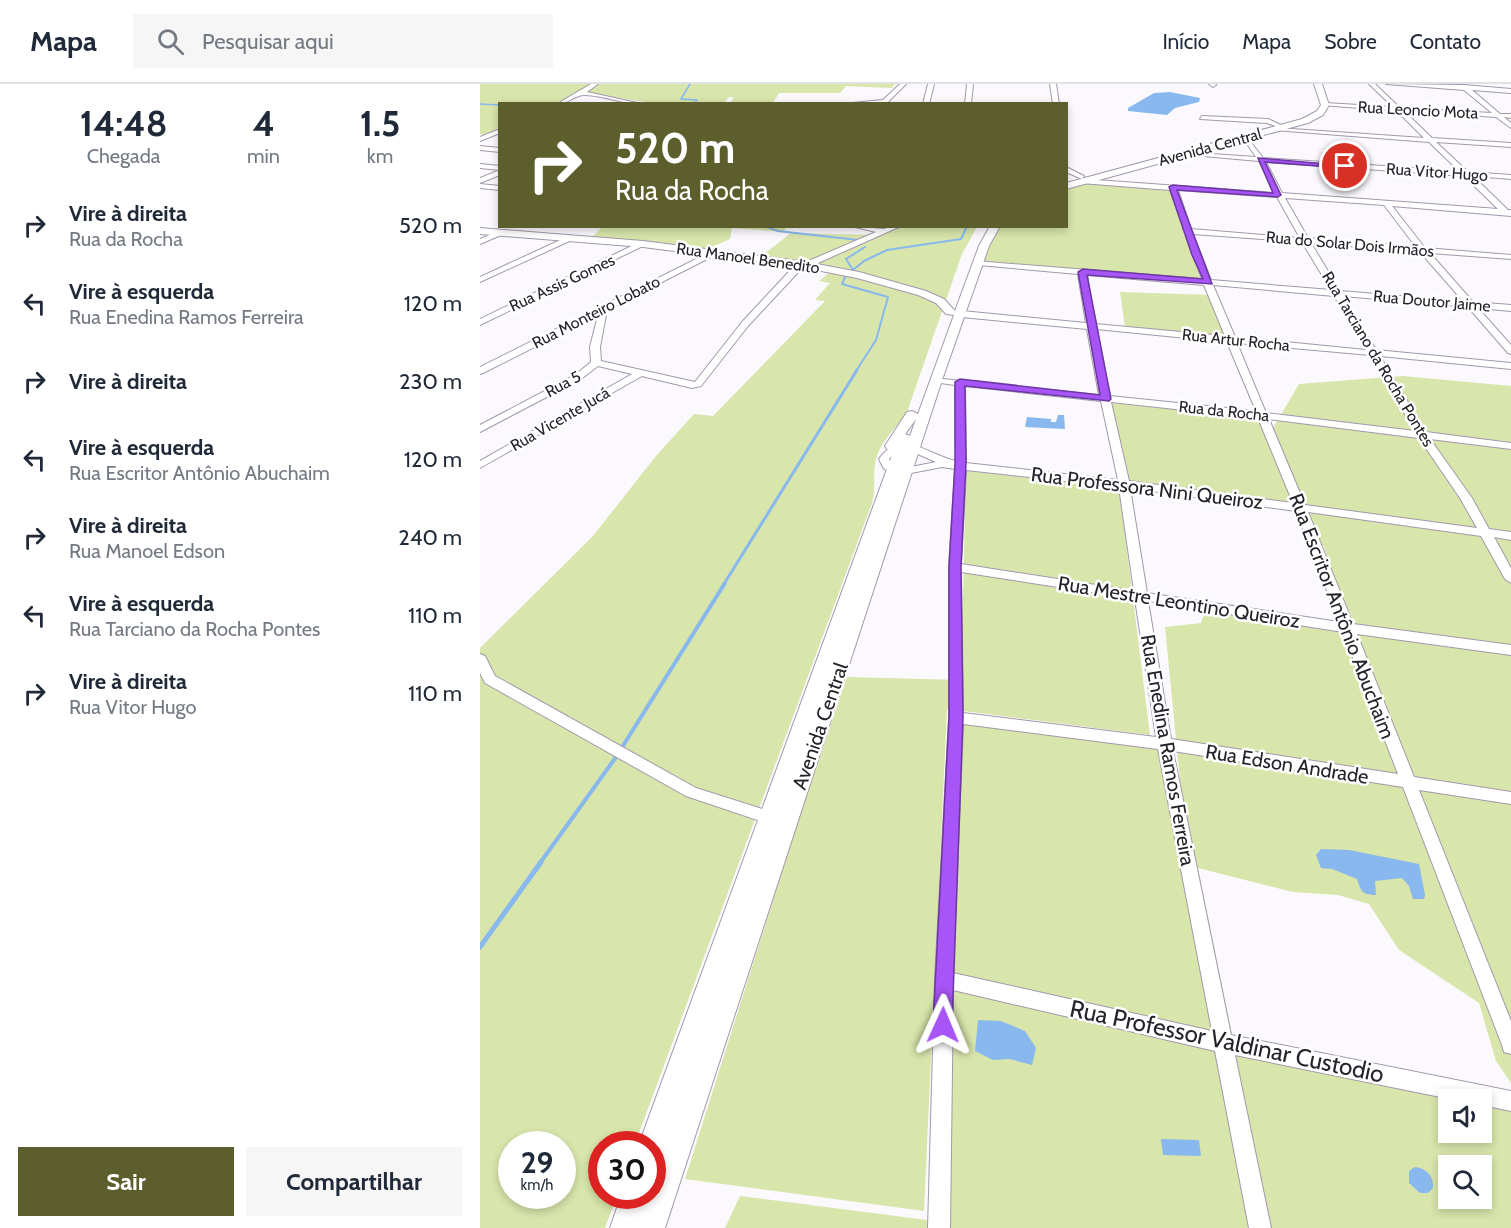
<!DOCTYPE html>
<html lang="pt">
<head>
<meta charset="utf-8">
<style>
  body { margin:0; font-family:Cabin,sans-serif; background:#f6f6f7; color:#1f2937; height:100vh; display:flex; flex-direction:column; font-size:22px; white-space:nowrap }
  * { box-sizing:border-box; margin:0 }
  p { font-size:20px; color:#747a83 }
  .icon { flex:none; width:33px; height:33px; fill:none; stroke:currentColor; stroke-width:2; stroke-linecap:round; stroke-linejoin:round }
  .map { position:relative; flex:1; overflow:hidden }
  .sheet { display:flex; flex-direction:column; background:#fff; width:480px }
  .sheet>* { flex:none }
  .guide { position:absolute; left:18px; top:18px; width:570px; height:126px; border-radius:0px; box-shadow:0 3px 9px #0003; background:#5c5e2b; color:#fff; overflow:hidden }
  .tools { position:absolute; left:958px; top:1005px; display:grid; gap:12px }
  .tools a { display:grid; place-items:center; width:54px; height:54px; border-radius:0px; background:#fff; box-shadow:0 3px 9px #0003; font-size:30px }
  .speed { position:absolute; left:18px; top:1047px; display:flex; gap:12px; font-size:30px; font-weight:700; text-align:center }
  .speed>* { display:grid; place-content:center; width:78px; height:78px; border-radius:50%; background:#fff; box-shadow:0 3px 9px #0003; line-height:1 }
  .speed small { font-size:15px; font-weight:400 }
  .speed .limit { border:9px solid #d22; background:#fff; color:#111 }
  .pin { position:absolute; display:grid; place-items:center; width:51px; height:51px; color:#fff; margin:-26px; border:3px solid #fff; border-radius:50%; box-shadow:0 2px 6px #0007 }
  .me { position:absolute; width:66px; margin:-33px; rotate:1deg; stroke-linejoin:round; filter:drop-shadow(0 0 4px #0008) }
  .turn { display:flex; align-items:center; gap:21px; height:126px; padding:0 18px; font-size:27px }
  .turn .icon { width:78px; height:78px; stroke-width:2.5 }
  .turn b { display:block; font-size:42px; line-height:51px }
  .eta { display:flex; justify-content:space-evenly; align-items:center; height:102px; text-align:center }
  .eta b { font-size:36px; font-weight:800; line-height:42px }
  .action { display:flex; gap:12px; margin-top:auto; padding:12px 18px }
  .action a { flex:1; height:69px; border-radius:0px; background:#5c5e2b; color:#fff; font-size:24px; font-weight:800; line-height:69px; text-align:center }
  .action a+a { background:#f6f6f7; color:#1f2937 }
  ul { padding:0; list-style:none }
  li { display:flex; align-items:center; gap:18px; height:78px; padding:0 18px }
  li div { flex:1 }
  li b { display:block; font-size:22px }
  li em { font-style:normal }
  header { display:flex; align-items:center; gap:36px; box-sizing:border-box; height:84px; padding:0 30px; background:#fff; border-bottom:2px solid #e0e1e3 }
  header strong { font-size:28px }
  nav { display:flex; gap:33px; margin-inline-start:auto; font-size:21px }
  .search { width:420px; height:54px; background:#f6f6f7; display:flex; align-items:center; gap:15px; box-sizing:border-box; padding:0 21px; border-radius:0px; color:#747a83; font-size:22px }
  main { display:flex; flex:1; min-height:0 }
  .map>svg:first-child { display:block }
  .green { fill:#d8e5ab; fill-rule:evenodd }
  .water { fill:#88b8ee }
  .lines { fill:none; stroke-linecap:round; stroke-linejoin:round }
  .stream-far4 { stroke:#88b8ee; stroke-width:1.5 }
  .stream-far3 { stroke:#88b8ee; stroke-width:2 }
  .stream-far2 { stroke:#88b8ee; stroke-width:3 }
  .stream-far1 { stroke:#88b8ee; stroke-width:4 }
  .stream { stroke:#88b8ee; stroke-width:5 }
  .street-casing { stroke:#a298ac; stroke-width:2 }
  .secondary-casing { stroke:#a298ac; stroke-width:2 }
  .street { fill:#fff; fill-rule:evenodd }
  .secondary { fill:#fff; fill-rule:evenodd }
  .route { fill:#a855f7; stroke:#6d37a1; stroke-width:1.5 }
  .labels { text-anchor:middle; dominant-baseline:central; stroke-width:5; stroke-linejoin:round; paint-order:stroke }
  .far-street-label { font-size:16px; fill:#26222a; stroke:#fff }
  .street-label { font-size:20px; fill:#26222a; stroke:#fff }
  .near-street-label { font-size:24px; fill:#26222a; stroke:#fff }
</style>
</head>
<body>
<header>
<strong>Mapa</strong>
<div class="search"><svg class="icon" aria-label="search" viewBox="0 0 24 24"><circle cx="10" cy="10" r="6"/><path d="M15 15l6 6"/></svg>Pesquisar aqui</div>
<nav><a>Início</a><a>Mapa</a><a>Sobre</a><a>Contato</a></nav>
</header>
<main>
<section class="sheet">
<div class="eta">
<div><b>14:48</b><p>Chegada</p></div>
<div><b>4</b><p>min</p></div>
<div><b>1.5</b><p>km</p></div>
</div>
<ul>
<li><svg class="icon" aria-label="right" viewBox="0 0 24 24"><path d="M7 20v-9h11M14 6l5 5-5 5"/></svg><div><b>Vire à direita</b><p>Rua da Rocha</p></div><em>520 m</em></li>
<li><svg class="icon" aria-label="left" viewBox="0 0 24 24"><path d="M17 20v-9H6M10 6l-5 5 5 5"/></svg><div><b>Vire à esquerda</b><p>Rua Enedina Ramos Ferreira</p></div><em>120 m</em></li>
<li><svg class="icon" aria-label="right" viewBox="0 0 24 24"><path d="M7 20v-9h11M14 6l5 5-5 5"/></svg><div><b>Vire à direita</b></div><em>230 m</em></li>
<li><svg class="icon" aria-label="left" viewBox="0 0 24 24"><path d="M17 20v-9H6M10 6l-5 5 5 5"/></svg><div><b>Vire à esquerda</b><p>Rua Escritor Antônio Abuchaim</p></div><em>120 m</em></li>
<li><svg class="icon" aria-label="right" viewBox="0 0 24 24"><path d="M7 20v-9h11M14 6l5 5-5 5"/></svg><div><b>Vire à direita</b><p>Rua Manoel Edson</p></div><em>240 m</em></li>
<li><svg class="icon" aria-label="left" viewBox="0 0 24 24"><path d="M17 20v-9H6M10 6l-5 5 5 5"/></svg><div><b>Vire à esquerda</b><p>Rua Tarciano da Rocha Pontes</p></div><em>110 m</em></li>
<li><svg class="icon" aria-label="right" viewBox="0 0 24 24"><path d="M7 20v-9h11M14 6l5 5-5 5"/></svg><div><b>Vire à direita</b><p>Rua Vitor Hugo</p></div><em>110 m</em></li>
</ul>
<div class="action"><a>Sair</a><a>Compartilhar</a></div>
</section>
<div class="map">
<svg width="1031" height="1144" viewBox="0 0 1031 1144">
  <rect width="100%" height="100%" fill="#fbf9fd"/>
  <g class="green">
    <path d="M 0,0 L 415,0 L 412,4 L 366,2 L 360,9 L 299,9 L 292,20 L 250,19 L 254,14 L 249,13 L 244,19 L 173,19 L 99,8 L 76,19 L 20,20 L 19,44 L 5,51 L 0,50 Z"/>
    <path d="M 604,98 L 691,104 L 728,197 L 506,177 L 504,174 L 512,154 L 520,143 L 586,142 L 587,103 Z"/>
    <path d="M 122,143 L 307,143 L 303,148 L 252,144 L 250,155 L 227,165 L 112,153 Z"/>
    <path d="M 414,143 L 497,143 L 482,170 L 426,331 C 414,345 398,361 395,380 C 393,394 396,406 392,419 L 155,1060 L 122,1060 L 122,1112 L 137,1112 L 125,1144 L 0,1144 L 0,564 L 113,452 L 176,372 L 214,330 L 233,332 L 345,217 L 335,216 L 350,199 L 339,197 L 355,184 L 280,173 L 311,149 L 402,151 ZM 32,1060 L 82,1060 L 82,1112 L 32,1112 Z"/>
    <path d="M 640,208 L 731,211 L 744,252 L 645,243 Z"/>
    <path d="M 923,292 L 1031,302 L 1031,999 L 1016,977 L 999,919 L 919,866 L 889,820 L 858,811 L 813,808 L 718,784 L 753,955 L 1031,1009 L 1031,1144 L 463,1144 L 481,640 L 679,664 L 702,717 L 685,543 L 721,539 L 728,519 L 876,540 L 859,511 L 844,463 L 809,420 L 648,398 L 631,319 L 780,333 L 790,349 L 819,300 ZM 969,1016 L 1002,1016 L 1002,1048 L 969,1048 ZM 969,1082 L 1002,1082 L 1002,1114 L 969,1114 Z"/>
    <path d="M 486,387 L 639,402 L 670,651 L 467,625 L 444,1127 L 205,1095 L 313,753 L 367,593 L 481,596 Z"/>
    <path d="M 260,1112 L 447,1136 L 447,1144 L 245,1144 Z"/>
  </g>
  <g class="water">
    <path d="M 690,8 L 720,14 L 719,18 L 695,24 L 687,31 L 648,27 L 648,24 L 674,9 Z"/>
    <path d="M 578,331 L 584,331 L 585,345 L 545,343 L 547,333 L 571,335 L 571,338 L 576,338 Z"/>
    <path d="M 841,765 L 869,766 L 939,780 L 945,811 L 944,815 L 933,815 L 929,802 L 922,794 L 895,797 L 896,811 C 883,811 881,808 877,795 L 852,785 L 841,784 L 836,771 Z"/>
    <path d="M 498,936 L 521,937 L 545,947 L 556,964 L 552,981 L 530,975 L 513,976 L 495,967 Z"/>
    <path d="M 681,1055 L 719,1056 L 721,1072 L 683,1071 Z"/>
    <path d="M 935,1083 C 946,1084 954,1092 953,1104 L 948,1109 L 940,1109 L 929,1099 L 929,1087 Z"/>
  </g>
  <g class="lines">
    <g class="stream-far4">
      <path d="M 210,0 L 201,15 L 217,16 L 214,20"/>
      <path d="M 0,20 L 20,21"/>
    </g>
    <g class="stream-far3">
      <path d="M 284,142 L 298,147 L 378,156"/>
      <path d="M 385,163 L 366,175 L 373,186 L 384,177 L 407,166 L 481,155 L 487,142"/>
      <path d="M 366,191 L 362,200 L 408,213 L 396,256 L 376,287"/>
    </g>
    <path class="stream-far2" d="M 244,500 L 377,286"/>
    <g class="stream-far1">
      <path d="M 141,665 L 245,499"/>
      <path d="M 60,779 L 136,673"/>
    </g>
    <path class="stream" d="M 0,863 L 61,778"/>
    <defs>
      <g id="street">
        <path d="M 111,0 L 118,0 L 107,8 L 162,20 C 142,20 123,11 104,11 C 95,11 88,20 77,20 Z"/>
        <path d="M 420,0 L 426,0 L 406,20 L 362,20 L 403,16 Z"/>
        <path d="M 448,0 L 454,0 L 449,20 L 443,20 Z"/>
        <path d="M 487,0 L 493,0 L 491,20 L 485,20 Z"/>
        <path d="M 570,0 L 576,0 L 579,20 L 573,20 Z"/>
        <path d="M 729,0 L 735,0 L 736,1 L 733,3 Z"/>
        <path d="M 889,0 L 895,0 L 920,24 L 1012,29 L 984,6 L 906,0 L 984,1 L 1031,5 L 1031,9 L 992,6 L 1020,30 L 1031,30 L 1031,34 L 1024,33 L 1031,39 L 1031,44 L 1016,33 L 924,27 L 952,54 L 1031,59 L 1031,63 L 956,58 L 988,88 L 1031,91 L 1031,95 L 993,92 L 1028,126 L 1031,126 L 1031,132 L 912,122 L 945,164 L 1031,171 L 1031,175 L 950,169 L 993,218 L 1031,221 L 1031,227 L 998,224 L 1031,261 L 1031,270 L 1028,269 L 988,223 L 863,212 L 896,266 L 1031,279 L 1031,285 L 900,272 L 946,348 L 1031,359 L 1031,365 L 950,355 L 992,414 L 1009,445 L 1031,448 L 1031,456 L 1014,453 L 1031,484 L 1031,499 L 1025,495 L 1001,452 L 828,428 L 873,540 L 1031,561 L 1031,571 L 877,550 L 934,693 L 1031,708 L 1031,720 L 939,706 L 1031,937 L 1031,970 L 1024,968 L 1022,961 L 923,703 L 693,667 L 751,951 L 1031,1007 L 1031,1027 L 1002,1021 L 1002,1016 L 975,1016 L 755,971 L 791,1144 L 769,1144 L 735,967 L 473,906 L 470,1144 L 448,1144 L 455,895 L 469,634 L 469,483 L 475,385 L 462,383 L 426,390 L 404,385 L 399,375 C 421,343 448,371 476,377 L 475,301 L 453,298 L 453,294 L 619,311 L 607,245 L 482,233 L 478,230 L 482,227 L 606,239 L 598,190 L 498,181 L 494,179 L 495,177 L 722,195 L 690,106 L 601,99 L 598,97 L 602,95 L 586,88 L 586,83 L 604,92 L 602,95 L 795,109 L 779,77 L 700,70 L 703,68 L 776,73 L 763,54 L 766,52 L 783,74 L 979,87 L 949,58 L 794,46 L 797,44 L 944,54 L 917,27 L 842,21 L 845,19 L 913,23 ZM 786,78 L 984,92 L 1018,125 L 802,109 ZM 698,106 L 797,113 L 820,154 L 711,145 ZM 805,114 L 904,121 L 936,163 L 828,154 ZM 713,150 L 822,158 L 851,206 L 731,196 ZM 831,159 L 940,168 L 983,217 L 860,207 ZM 607,191 L 724,201 L 745,252 L 615,240 ZM 733,201 L 854,212 L 886,266 L 755,253 ZM 616,245 L 747,258 L 776,327 L 630,312 ZM 757,259 L 890,271 L 935,347 L 786,329 ZM 485,302 L 621,317 L 638,396 L 486,379 ZM 631,318 L 778,334 L 813,419 L 649,397 ZM 789,335 L 939,354 L 980,414 L 997,444 L 825,421 ZM 418,367 L 433,368 L 456,378 L 426,384 L 412,381 L 409,375 ZM 486,386 L 639,403 L 654,507 L 481,480 ZM 650,404 L 816,427 L 859,538 L 667,509 ZM 481,488 L 655,515 L 676,653 L 483,629 ZM 668,517 L 863,548 L 918,690 L 691,655 ZM 483,640 L 678,665 L 732,947 L 473,889 Z"/>
        <path d="M 722,32 L 788,35 L 801,41 L 798,43 L 787,39 L 720,35 Z"/>
        <path d="M 20,45 L 20,49 L 0,57 L 0,53 Z"/>
        <path d="M 0,62 L 20,64 L 20,68 L 0,66 Z"/>
        <path d="M 0,80 L 20,82 L 20,86 L 0,84 Z"/>
        <path d="M 20,86 L 20,91 L 0,99 L 0,94 Z"/>
        <path d="M 0,100 L 20,102 L 20,106 L 0,104 Z"/>
        <path d="M 371,142 L 404,145 L 410,142 L 421,142 L 329,183 L 323,183 L 268,242 L 221,302 L 212,304 L 162,292 L 0,384 L 0,377 L 152,290 L 118,282 L 101,295 L 0,348 L 0,341 L 95,291 L 111,278 L 110,263 L 118,231 L 3,289 L 0,290 L 0,283 L 232,167 L 235,167 L 235,171 L 127,226 L 120,263 L 121,277 L 215,298 L 262,238 L 318,178 L 324,179 L 396,148 Z"/>
        <path d="M 21,146 L 28,148 L 0,160 L 0,155 Z"/>
        <path d="M 89,152 L 96,154 L 0,198 L 0,193 Z"/>
        <path d="M 160,158 L 167,160 L 0,241 L 0,235 Z"/>
        <path d="M 0,570 L 5,572 L 15,592 L 216,704 L 295,729 L 297,734 L 295,739 L 289,740 L 206,712 L 5,599 L 0,589 Z"/>
      </g>
      <g id="secondary">
        <path d="M 834,0 L 842,0 L 849,21 L 843,31 L 828,39 L 586,105 L 586,99 L 822,35 L 837,27 L 841,21 Z"/>
        <path d="M 510,142 L 520,142 L 509,162 L 462,296 L 185,1144 L 130,1144 L 141,1112 L 172,1112 L 172,1098 L 181,1073 L 172,1076 L 172,1060 L 159,1060 L 414,366 L 407,365 L 405,362 L 427,328 L 432,327 L 438,330 L 474,231 L 466,230 L 456,219 L 438,211 L 377,194 L 326,184 L 163,163 L 0,150 L 0,144 L 163,157 L 326,178 L 379,188 L 446,207 L 464,215 L 475,227 L 499,162 ZM 436,335 L 430,352 L 425,350 L 426,349 Z"/>
      </g>
    </defs>
    <use href="#street" class="street-casing"/>
    <use href="#secondary" class="secondary-casing"/>
    <use href="#street" class="street"/>
    <use href="#secondary" class="secondary"/>
  </g>
  <path class="route" d="M 778,74 L 869,82 L 865,84 L 785,78 L 801,111 L 798,113 L 697,106 L 732,200 L 607,191 L 631,315 L 629,317 L 485,302 L 486,379 L 481,483 L 483,633 L 472,941 L 469,947 L 463,950 L 456,947 L 453,941 L 469,633 L 469,483 L 475,379 L 475,298 L 480,295 L 620,311 L 598,188 L 603,185 L 723,195 L 712,171 L 689,103 L 693,101 L 793,109 Z"/>
  <g class="labels">
    <g class="far-street-label">
      <text transform="translate(938 26) rotate(3)">Rua Leoncio Mota</text>
      <text transform="translate(730 63) rotate(-15)">Avenida Central</text>
      <text transform="translate(957 88) rotate(4)">Rua Vitor Hugo</text>
      <text transform="translate(870 160) rotate(5)">Rua do Solar Dois Irmãos</text>
      <text transform="translate(268 174) rotate(8)">Rua Manoel Benedito</text>
      <text transform="translate(82 199) rotate(-25)">Rua Assis Gomes</text>
      <text transform="translate(952 217) rotate(5)">Rua Doutor Jaime</text>
      <text transform="translate(116 228) rotate(-27)">Rua Monteiro Lobato</text>
      <text transform="translate(756 256) rotate(6)">Rua Artur Rocha</text>
      <text transform="translate(898 275) rotate(59)">Rua Tarciano da Rocha Pontes</text>
      <text transform="translate(83 300) rotate(-28)">Rua 5</text>
      <text transform="translate(744 327) rotate(6)">Rua da Rocha</text>
      <text transform="translate(80 335) rotate(-30)">Rua Vicente Jucá</text>
    </g>
    <g class="street-label">
      <text transform="translate(667 404) rotate(7)">Rua Professora Nini Queiroz</text>
      <text transform="translate(699 518) rotate(9)">Rua Mestre Leontino Queiroz</text>
      <text transform="translate(862 532) rotate(69)">Rua Escritor Antônio Abuchaim</text>
      <text transform="translate(340 642) rotate(-71)">Avenida Central</text>
      <text transform="translate(688 666) rotate(80)">Rua Enedina Ramos Ferreira</text>
      <text transform="translate(807 680) rotate(9)">Rua Edson Andrade</text>
    </g>
    <g class="near-street-label">
      <text transform="translate(747 957) rotate(12)">Rua Professor Valdinar Custodio</text>
    </g>
  </g>
</svg>
<div class="tools">
<a><svg class="icon" aria-label="sound" viewBox="0 0 24 24"><path d="M4 9h4l5-4v14l-5-4H4zM17 9q2 3 0 6"/></svg></a>
<a><svg class="icon" aria-label="search" viewBox="0 0 24 24"><circle cx="10" cy="10" r="6"/><path d="M15 15l6 6"/></svg></a>
</div>
<div class="speed"><div>29<small>km/h</small></div><div class="limit">30</div></div>
<div class="pin" style="left:865px;top:82px;background:#d93025"><svg class="icon" aria-label="arrive" viewBox="0 0 24 24"><path d="M6 21V4h12l-3 4 3 4H6"/></svg></div>
<svg class="me" style="left:463px;top:941px" viewBox="-20 -20 40 40"><path d="M0-17L14 15 0 8-14 15z" fill="#a855f7" stroke="#fff" stroke-width="4"/></svg>
<div class="guide">
<div class="turn"><svg class="icon" aria-label="right" viewBox="0 0 24 24"><path d="M7 20v-9h11M14 6l5 5-5 5"/></svg><div><b>520 m</b>Rua da Rocha</div></div>
</div>
</div>
</main>
</body>
</html>
